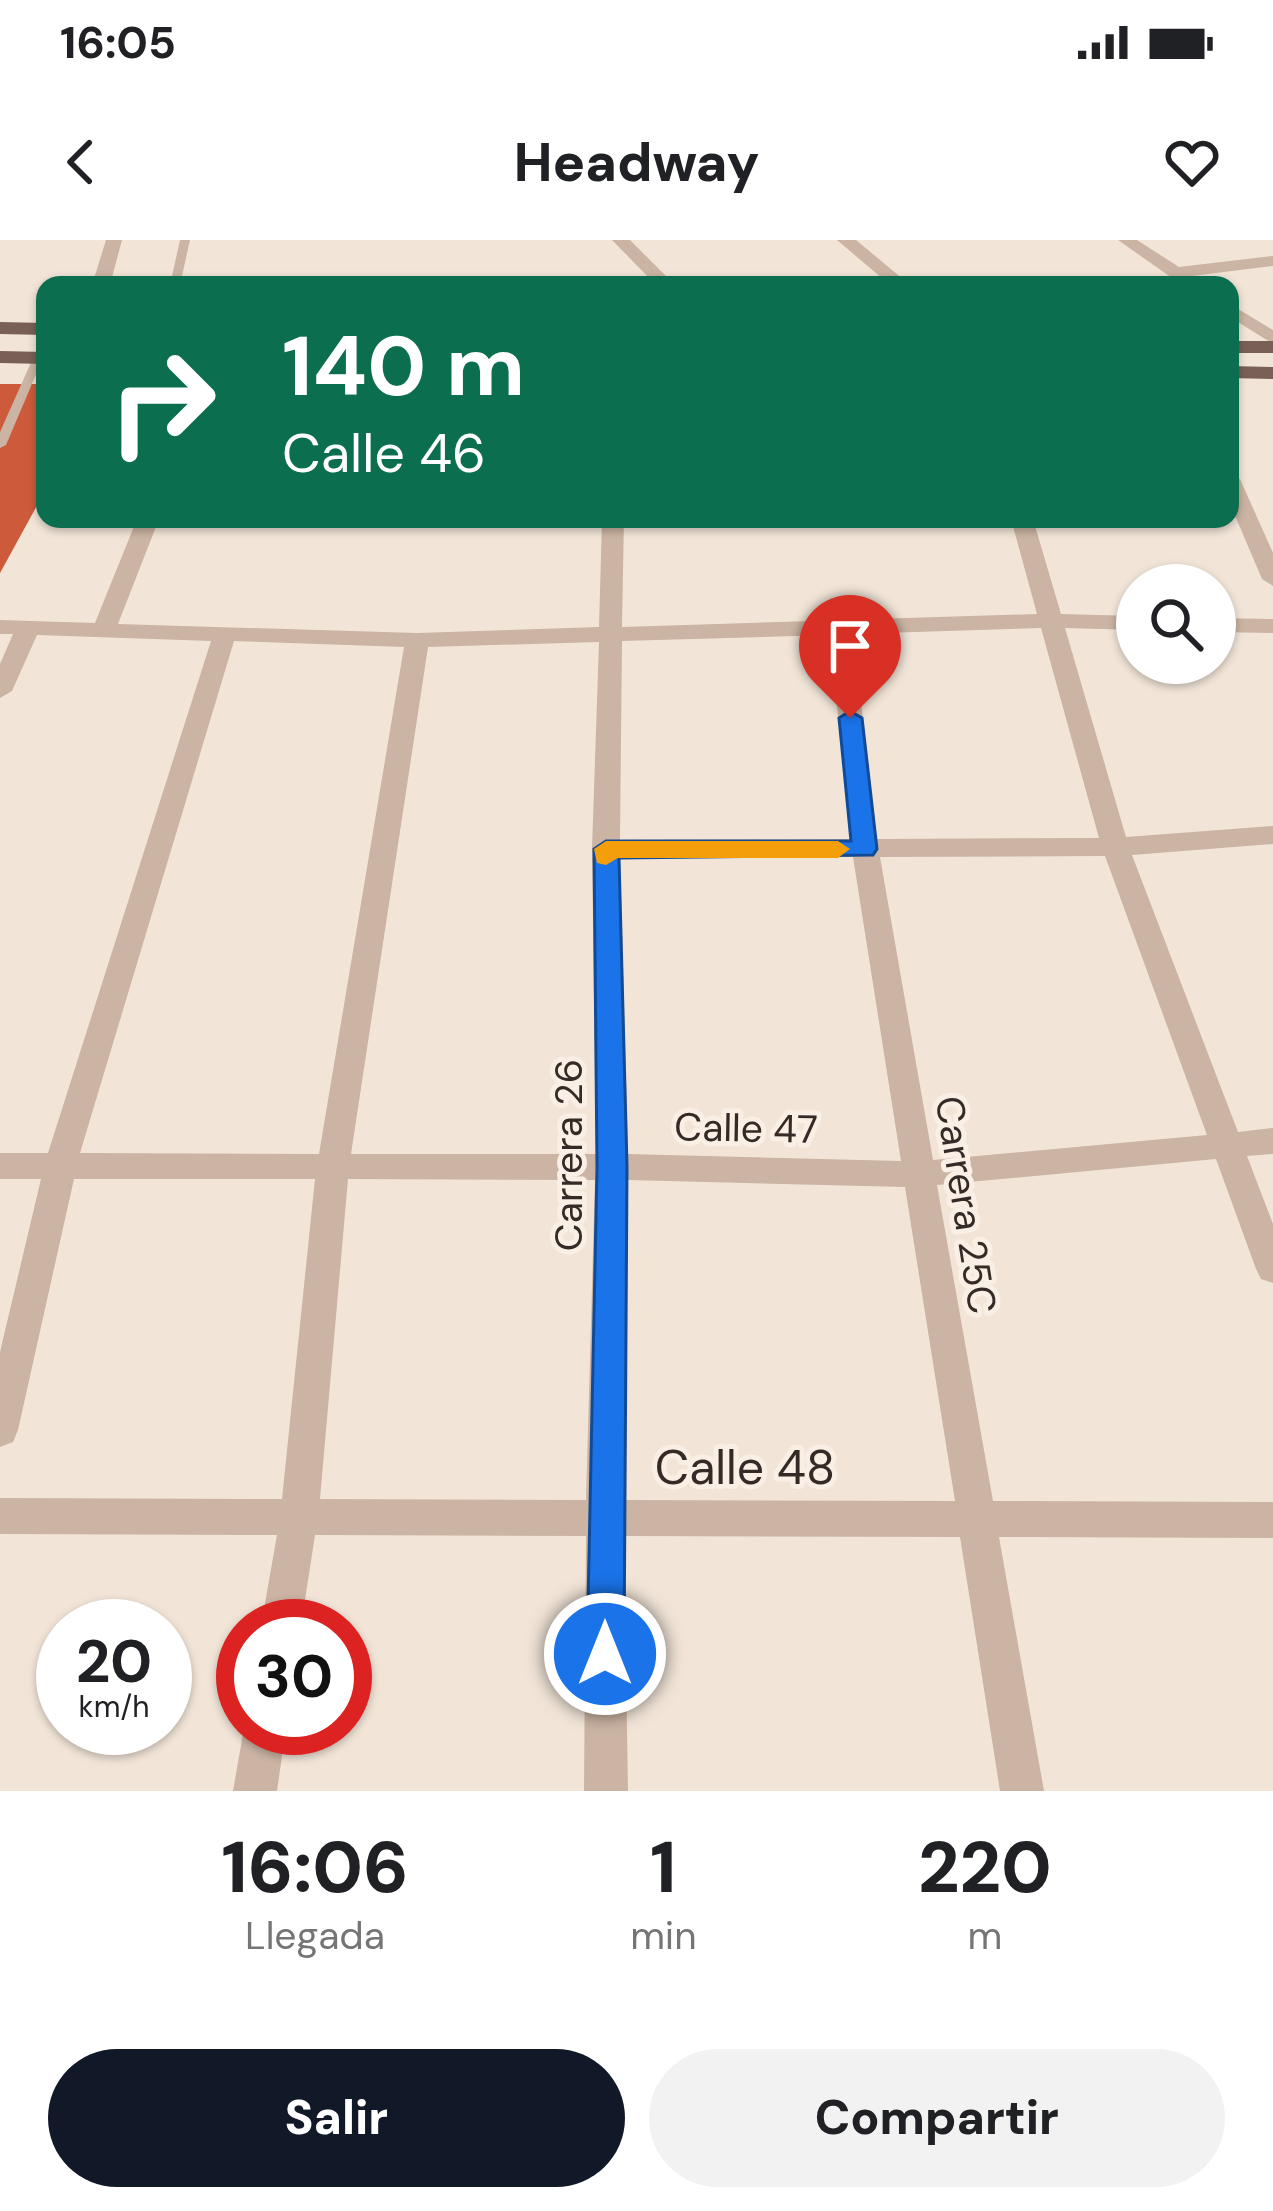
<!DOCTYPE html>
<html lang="es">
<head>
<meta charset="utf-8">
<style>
  body { margin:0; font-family:"DM Sans",sans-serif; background:#f2f2f2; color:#202124; height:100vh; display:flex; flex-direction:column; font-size:45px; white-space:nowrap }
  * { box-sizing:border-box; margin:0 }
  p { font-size:39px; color:#757577 }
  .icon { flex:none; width:66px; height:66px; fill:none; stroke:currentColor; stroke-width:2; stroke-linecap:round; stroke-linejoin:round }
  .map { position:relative; height:1551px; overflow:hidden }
  .details { display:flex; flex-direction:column; background:#fff; flex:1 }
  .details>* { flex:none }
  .banner { position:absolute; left:36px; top:36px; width:1203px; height:252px; border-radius:24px; box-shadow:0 3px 9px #0004; background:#0b6e4f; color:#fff; overflow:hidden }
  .buttons { position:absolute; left:1116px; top:324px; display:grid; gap:24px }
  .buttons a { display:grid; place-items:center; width:120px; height:120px; border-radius:50%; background:#fff; box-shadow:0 3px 9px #0004; font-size:60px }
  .speed { position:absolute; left:36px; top:1359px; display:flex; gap:24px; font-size:60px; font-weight:700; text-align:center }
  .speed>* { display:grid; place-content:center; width:156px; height:156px; border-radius:50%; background:#fff; box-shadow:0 3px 9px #0004; line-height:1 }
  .speed small { font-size:30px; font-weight:400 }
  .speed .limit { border:18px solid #d22; background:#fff; color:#111 }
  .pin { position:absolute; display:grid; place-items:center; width:102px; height:102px; color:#fff; margin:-123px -51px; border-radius:50% 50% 50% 0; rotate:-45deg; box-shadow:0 0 12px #0007 }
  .pin .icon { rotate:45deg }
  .me { position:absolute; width:132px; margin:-66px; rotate:0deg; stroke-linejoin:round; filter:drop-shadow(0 0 9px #0008) }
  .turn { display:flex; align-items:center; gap:42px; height:252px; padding:0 48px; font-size:54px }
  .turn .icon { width:156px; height:156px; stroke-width:2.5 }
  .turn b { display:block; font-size:84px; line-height:102px }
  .eta { display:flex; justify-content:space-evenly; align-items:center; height:204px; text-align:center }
  .eta b { font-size:72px; font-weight:800; line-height:84px }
  .cta { display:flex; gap:24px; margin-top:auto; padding:24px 48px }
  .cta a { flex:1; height:138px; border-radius:72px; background:#111827; color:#fff; font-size:48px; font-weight:800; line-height:138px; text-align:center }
  .cta a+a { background:#f2f2f2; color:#202124 }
  .status { display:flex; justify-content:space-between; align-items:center; height:84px; padding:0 60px; background:#fff; direction:ltr }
  .status svg { height:33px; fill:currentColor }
  header { display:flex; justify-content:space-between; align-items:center; height:156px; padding:0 48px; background:#fff; font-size:54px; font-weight:800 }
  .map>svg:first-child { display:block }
  .building { fill:#cd5b3b }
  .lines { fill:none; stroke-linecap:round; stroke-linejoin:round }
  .lane { fill:#cbb4a3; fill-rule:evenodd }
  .street { fill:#cbb4a3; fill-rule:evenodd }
  .primary { fill:#786056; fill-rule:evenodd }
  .route { fill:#1a73e8; stroke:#114b97; stroke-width:3 }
  .slow { fill:#f59e0b }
  .labels { text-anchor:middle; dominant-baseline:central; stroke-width:10; stroke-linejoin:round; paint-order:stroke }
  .street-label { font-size:39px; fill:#352a26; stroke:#faefe4 }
  .near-street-label { font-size:48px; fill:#352a26; stroke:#faefe4 }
</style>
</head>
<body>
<div class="status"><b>16:05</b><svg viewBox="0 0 49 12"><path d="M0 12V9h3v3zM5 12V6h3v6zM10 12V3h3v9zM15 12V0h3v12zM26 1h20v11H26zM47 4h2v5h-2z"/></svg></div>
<header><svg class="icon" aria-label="back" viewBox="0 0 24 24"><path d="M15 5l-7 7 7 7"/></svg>Headway<svg class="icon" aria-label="heart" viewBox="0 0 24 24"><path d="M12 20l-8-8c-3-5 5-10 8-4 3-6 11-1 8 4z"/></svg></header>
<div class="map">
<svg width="1273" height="1551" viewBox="0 0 1273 1551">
  <rect width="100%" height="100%" fill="#f2e5d8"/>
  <path class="building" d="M 0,144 L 45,144 L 45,251 L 0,333 Z"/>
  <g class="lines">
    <g class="lane">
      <path d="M 180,0 L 190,0 L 180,45 L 170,45 Z"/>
      <path d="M 38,115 L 43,118 L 6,205 L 0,208 L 0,192 L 33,118 Z"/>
    </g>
    <g class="street">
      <path d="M 106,0 L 122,0 L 110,45 L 92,45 Z"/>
      <path d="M 612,0 L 630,0 L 675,45 L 656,45 Z"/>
      <path d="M 837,0 L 856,0 L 910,45 L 890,45 Z"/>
      <path d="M 1118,0 L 1137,0 L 1179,27 L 1273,16 L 1273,26 L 1192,36 L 1198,45 L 1182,45 Z"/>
      <path d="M 1230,64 L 1273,90 L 1273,104 L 1230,77 Z"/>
      <path d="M 1230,233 L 1240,239 L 1273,313 L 1273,346 L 1262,339 L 1230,264 Z"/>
      <path d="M 137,279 L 159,279 L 118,384 L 417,393 L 599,387 L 602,279 L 624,279 L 622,387 L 1037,374 L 1011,279 L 1033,279 L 1061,374 L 1137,376 L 1137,390 L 1065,388 L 1126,597 L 1273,586 L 1273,604 L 1132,615 L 1238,892 L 1273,888 L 1273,914 L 1247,916 L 1273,984 L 1273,1043 L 1261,1039 L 1256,1029 L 1216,919 L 937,945 L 993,1261 L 1273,1262 L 1273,1298 L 999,1297 L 1044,1551 L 1000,1551 L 960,1297 L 624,1296 L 628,1551 L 584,1551 L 586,1296 L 315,1295 L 301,1386 L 261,1386 L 277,1295 L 0,1294 L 0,1258 L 282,1259 L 315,939 L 74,939 L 18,1190 L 13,1202 L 0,1207 L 0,1112 L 41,939 L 0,939 L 0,913 L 48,913 L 211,401 L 37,395 L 12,451 L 0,458 L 0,424 L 13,394 L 0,394 L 0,380 L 95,383 ZM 1041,388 L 1099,598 L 877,599 L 853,394 ZM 830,395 L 850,599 L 620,600 L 622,401 ZM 234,401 L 404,407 L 319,914 L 80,913 ZM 599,402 L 592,609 L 596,914 L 351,914 L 428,407 ZM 1105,616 L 1207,895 L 933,920 L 880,617 ZM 853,617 L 901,921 L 628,914 L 620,618 ZM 348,939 L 595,940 L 586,1260 L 320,1259 ZM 628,940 L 905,947 L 955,1261 L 624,1260 Z"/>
      <path d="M 1215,378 L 1273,379 L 1273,393 L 1215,392 Z"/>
      <path d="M 244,1488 L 286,1488 L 277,1551 L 233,1551 Z"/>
    </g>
    <g class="primary">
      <path d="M 0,82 L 45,83 L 45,95 L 0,94 Z"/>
      <rect x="1230" y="101" width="43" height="12"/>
      <path d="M 0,111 L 45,112 L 45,124 L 0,123 Z"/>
      <path d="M 1230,126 L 1273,127 L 1273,139 L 1230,138 Z"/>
    </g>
  </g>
  <path class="route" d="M 850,471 L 862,478 L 877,609 L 873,615 L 619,618 L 627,927 L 624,1414 L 619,1428 L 605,1433 L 592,1428 L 587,1414 L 597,927 L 594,609 L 606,601 L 851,601 L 839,478 Z"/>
  <path class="slow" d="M 606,601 L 838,601 L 850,609 L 838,618 L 618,618 L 606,625 L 597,623 L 594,609 Z"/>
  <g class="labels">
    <g class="street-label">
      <text transform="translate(746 888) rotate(1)">Calle 47</text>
      <text transform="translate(568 915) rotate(-90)">Carrera 26</text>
      <text transform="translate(966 965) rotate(81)">Carrera 25C</text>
    </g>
    <g class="near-street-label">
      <text x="745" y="1227">Calle 48</text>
    </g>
  </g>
</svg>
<div class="buttons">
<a><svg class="icon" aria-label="search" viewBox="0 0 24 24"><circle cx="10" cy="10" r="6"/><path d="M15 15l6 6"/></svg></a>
</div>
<div class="speed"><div>20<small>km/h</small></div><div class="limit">30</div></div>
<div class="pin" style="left:850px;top:478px;background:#d93025"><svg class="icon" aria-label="arrive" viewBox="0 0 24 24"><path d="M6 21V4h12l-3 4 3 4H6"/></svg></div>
<svg class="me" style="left:605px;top:1414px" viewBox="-20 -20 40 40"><circle r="17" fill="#1a73e8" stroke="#fff" stroke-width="3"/><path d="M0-11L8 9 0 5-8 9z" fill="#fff"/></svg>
<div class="banner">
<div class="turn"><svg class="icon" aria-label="right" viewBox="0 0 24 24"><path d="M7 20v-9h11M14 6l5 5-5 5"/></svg><div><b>140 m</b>Calle 46</div></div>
</div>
</div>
<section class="details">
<div class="eta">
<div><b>16:06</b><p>Llegada</p></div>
<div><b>1</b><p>min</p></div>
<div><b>220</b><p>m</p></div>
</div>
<div class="cta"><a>Salir</a><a>Compartir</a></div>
</section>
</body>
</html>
